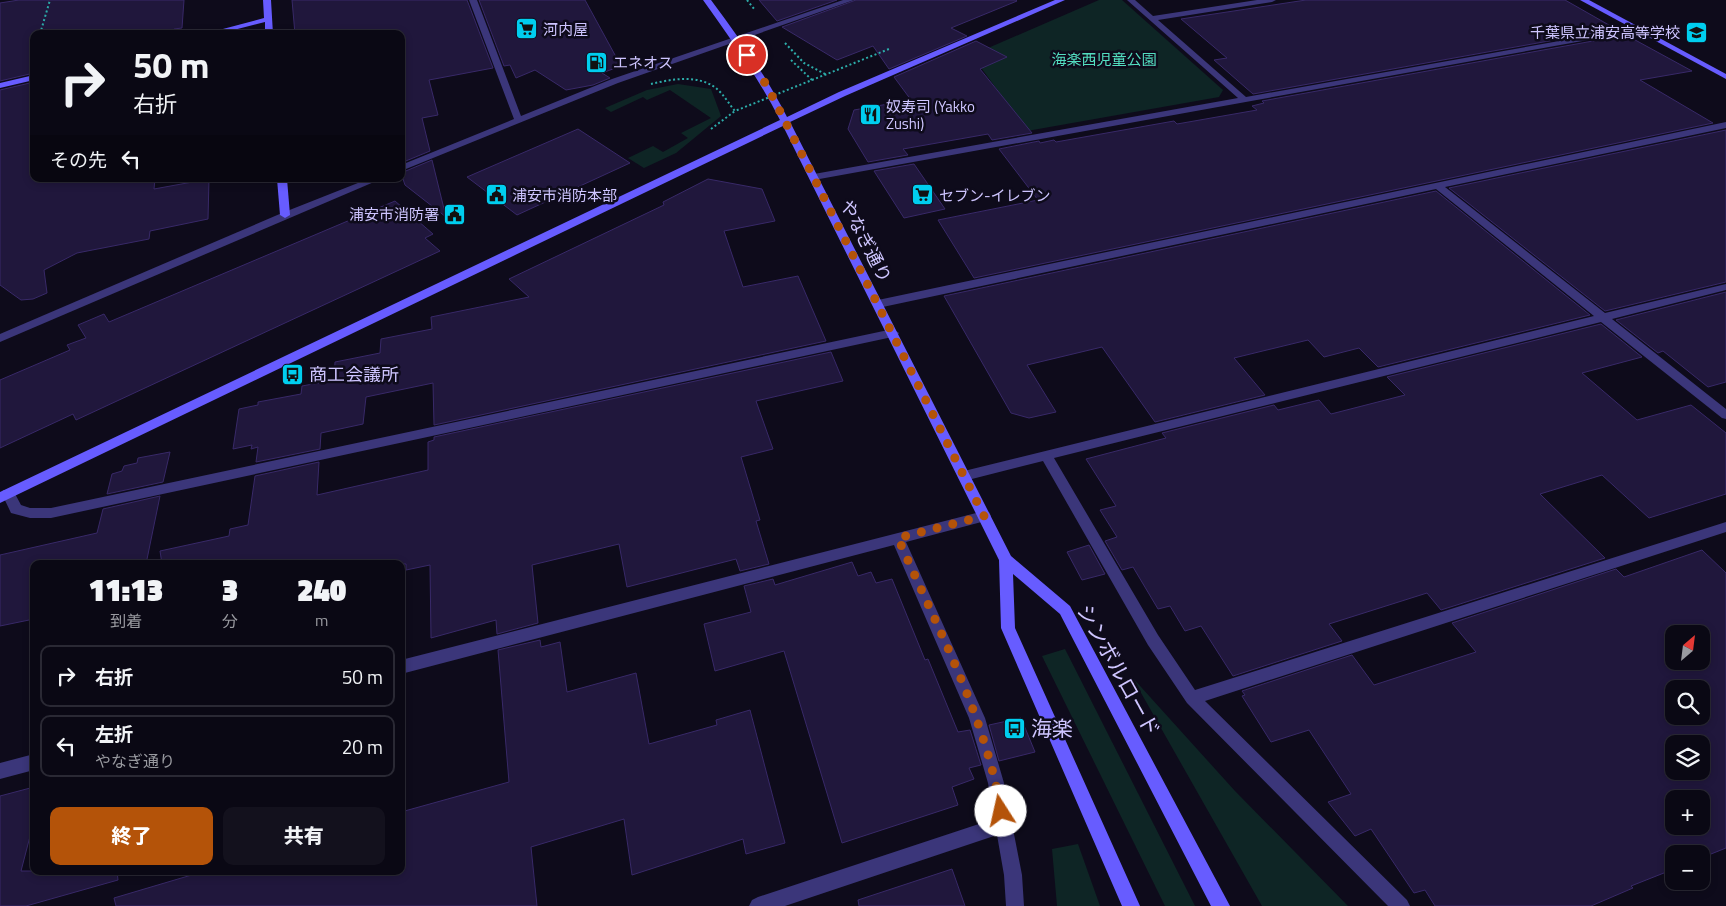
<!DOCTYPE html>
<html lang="ja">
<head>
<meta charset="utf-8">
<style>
  body { margin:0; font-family:"Titillium Web","Noto Sans JP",sans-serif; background:#13111d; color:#f1f3f6; height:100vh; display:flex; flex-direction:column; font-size:19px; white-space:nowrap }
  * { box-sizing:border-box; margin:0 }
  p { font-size:16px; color:#999aa0 }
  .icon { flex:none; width:28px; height:28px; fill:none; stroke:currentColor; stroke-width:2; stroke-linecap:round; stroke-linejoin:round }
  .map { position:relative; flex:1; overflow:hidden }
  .drawer { position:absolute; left:30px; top:560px; width:375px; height:315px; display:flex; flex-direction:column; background:#0a0814; border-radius:10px; box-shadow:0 2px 8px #0003,0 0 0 1px #2a2934 }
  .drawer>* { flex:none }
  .banner { position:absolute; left:30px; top:30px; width:375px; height:152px; border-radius:10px; box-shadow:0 2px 8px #0003,0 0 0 1px #2a2934; background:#0a0814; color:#f1f3f6; overflow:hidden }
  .needle { width:32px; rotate:28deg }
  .buttons { position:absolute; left:1665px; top:625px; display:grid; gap:10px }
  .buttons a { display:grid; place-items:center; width:45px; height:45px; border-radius:10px; background:#0a0814; box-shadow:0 2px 8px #0003,0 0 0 1px #2a2934; font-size:25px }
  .pin { position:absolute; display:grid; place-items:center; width:42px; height:42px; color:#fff; margin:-21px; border:2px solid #fff; border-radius:50%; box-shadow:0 1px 5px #0007 }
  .me { position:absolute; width:55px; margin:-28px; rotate:350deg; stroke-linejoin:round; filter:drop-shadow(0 0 4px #0008) }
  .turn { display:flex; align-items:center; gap:18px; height:105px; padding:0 20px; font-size:22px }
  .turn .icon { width:65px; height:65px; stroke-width:2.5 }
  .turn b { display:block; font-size:35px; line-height:42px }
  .then { display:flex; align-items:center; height:48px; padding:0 20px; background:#0003; gap:10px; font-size:19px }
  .eta { display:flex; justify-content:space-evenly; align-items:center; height:85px; text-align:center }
  .eta b { font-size:30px; font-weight:800; line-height:35px }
  .button { display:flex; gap:10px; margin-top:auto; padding:10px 20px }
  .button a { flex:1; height:58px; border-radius:10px; background:#b45309; color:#fff; font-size:20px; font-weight:800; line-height:58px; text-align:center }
  .button a+a { background:#13111d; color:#f1f3f6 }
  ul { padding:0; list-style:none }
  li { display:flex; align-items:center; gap:15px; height:62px; margin:0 10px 8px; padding:0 10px; border:2px solid #2a2934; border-radius:10px }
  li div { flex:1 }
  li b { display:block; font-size:19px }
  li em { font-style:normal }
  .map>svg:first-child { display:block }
  .green { fill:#0e2525 }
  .building { fill:#20173c; stroke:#382968; fill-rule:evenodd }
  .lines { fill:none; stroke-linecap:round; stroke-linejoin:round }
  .path { stroke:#2caca9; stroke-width:2; stroke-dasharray:2 2.5; stroke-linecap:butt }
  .street { fill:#3b367a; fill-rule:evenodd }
  .secondary { fill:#675cff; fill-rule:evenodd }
  .path-bridge { stroke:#2caca9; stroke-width:2; stroke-dasharray:2 2.5; stroke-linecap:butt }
  .route { stroke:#b45309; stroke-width:9; stroke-dasharray:0 16.2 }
  .labels { text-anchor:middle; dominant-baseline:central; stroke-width:5; stroke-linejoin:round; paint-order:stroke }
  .far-poi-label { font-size:15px; fill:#cec5ff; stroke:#0e0b1b; text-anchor:start }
  .far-park-label { font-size:15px; fill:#53ddc0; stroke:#0e0b1b }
  .street-label { font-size:18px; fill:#cec5ff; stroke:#0e0b1b }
  .poi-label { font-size:18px; fill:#cec5ff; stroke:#0e0b1b; text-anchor:start }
  .near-street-label { font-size:21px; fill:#cec5ff; stroke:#0e0b1b }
  .near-poi-label { font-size:21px; fill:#cec5ff; stroke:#0e0b1b; text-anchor:start }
</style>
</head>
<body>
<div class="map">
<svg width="1726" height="906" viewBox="0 0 1726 906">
  <rect width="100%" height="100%" fill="#0e0b1b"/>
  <g class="green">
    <path d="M 1099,0 L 1122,0 L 1223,90 L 1219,97 L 1027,131 L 972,55 Z"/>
    <path d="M 678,84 L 711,89 L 721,116 L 676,153 L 644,168 L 628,158 L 653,146 L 663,152 L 688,138 L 681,133 L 711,118 L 670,90 L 647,100 L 643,97 L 611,112 L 605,108 L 647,90 Z"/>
    <path d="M 1065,649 L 1195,906 L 1165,906 L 1042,656 Z"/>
    <path d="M 1132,677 L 1235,791 L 1348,906 L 1262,906 Z"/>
    <path d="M 1078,844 L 1100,906 L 1057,906 L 1052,849 Z"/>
  </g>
  <g class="building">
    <path d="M 19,0 L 184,0 L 182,28 L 174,29 L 174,34 L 34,34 L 34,73 L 0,81 L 0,3 Z"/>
    <path d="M 292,0 L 467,0 L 493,68 L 429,80 L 438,115 L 422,118 L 430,151 L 401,163 L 401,34 L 295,34 Z"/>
    <path d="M 479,0 L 585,0 L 621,66 L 602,73 L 610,78 L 593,85 L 566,90 L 535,70 L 516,78 L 510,65 L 504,66 Z"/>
    <path d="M 759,0 L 837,0 L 777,21 Z"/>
    <path d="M 856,0 L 1016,0 L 1017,1 L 951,28 L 967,36 L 889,69 L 873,46 L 837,60 L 782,27 Z"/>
    <path d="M 1306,0 L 1565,0 L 1616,29 L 1253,94 L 1214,60 L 1227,58 L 1181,19 Z"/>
    <path d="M 1626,35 L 1692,71 L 1640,80 L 1713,123 L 974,278 L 938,220 L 1038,200 L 999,149 L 1039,141 L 1040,143 L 1054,140 L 1056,142 L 1174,121 L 1177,124 L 1257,110 L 1252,106 L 1264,103 L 1262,101 Z"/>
    <path d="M 976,41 L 1007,57 L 980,69 L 1032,133 L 992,140 L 988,134 L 903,149 L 908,155 L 868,162 L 848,129 L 854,110 L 911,100 L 894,77 Z"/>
    <path d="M 34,82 L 34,179 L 155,179 L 154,189 L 209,179 L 208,219 L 150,231 L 149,239 L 77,253 L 44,270 L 47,293 L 33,299 L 21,300 L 0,285 L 0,90 Z"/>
    <path d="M 578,129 L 630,163 L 517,215 L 467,177 Z"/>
    <path d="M 1726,130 L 1726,282 L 1605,311 L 1449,188 Z"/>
    <path d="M 432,160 L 446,217 L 405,185 L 401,173 Z"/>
    <path d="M 914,164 L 945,209 L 904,218 L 874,171 Z"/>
    <path d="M 708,179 L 762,189 L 775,221 L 724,231 L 743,287 L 798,276 L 826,341 L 434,425 L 433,383 L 366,397 L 363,424 L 321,433 L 320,449 L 256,462 L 258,447 L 251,449 L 252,445 L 233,449 L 239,409 L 258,405 L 258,402 L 301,394 L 302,386 L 334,380 L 335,362 L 380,353 L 381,339 L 432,329 L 431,317 L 529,297 L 509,279 L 664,205 L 663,202 Z"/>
    <path d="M 1436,191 L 1590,315 L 1378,367 L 1359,348 L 1324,357 L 1308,340 L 1234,358 L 1265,395 L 1155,422 L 1102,347 L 1027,365 L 1056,412 L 1029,418 L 1011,413 L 944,296 Z"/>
    <path d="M 395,201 L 433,234 L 425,238 L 440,251 L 76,420 L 73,414 L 0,448 L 0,380 L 70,350 L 67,345 L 86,338 L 78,325 L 104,314 L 109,322 Z"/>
    <path d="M 1726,292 L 1726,382 L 1708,387 L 1663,351 L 1658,353 L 1616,320 Z"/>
    <path d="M 1601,324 L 1642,357 L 1582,373 L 1637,420 L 1691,405 L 1726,433 L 1726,494 L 1649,518 L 1602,475 L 1540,494 L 1605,558 L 1441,610 L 1427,593 L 1329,624 L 1342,641 L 1233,676 L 1201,626 L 1185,631 L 1170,606 L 1158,609 L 1133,567 L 1122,570 L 1105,541 L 1117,537 L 1100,510 L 1116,506 L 1086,459 L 1166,438 L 1162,433 L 1274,405 L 1278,410 L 1319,400 L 1331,414 L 1405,395 L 1387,377 Z"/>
    <path d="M 831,352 L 843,381 L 756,401 L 773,449 L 741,457 L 760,520 L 756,521 L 769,564 L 740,571 L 736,559 L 627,587 L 619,544 L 532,565 L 538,623 L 497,634 L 496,620 L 431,638 L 430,565 L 406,570 L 406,564 L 162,564 L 160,551 L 229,536 L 230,529 L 248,525 L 255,476 L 319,462 L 317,495 L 428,470 L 428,442 L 434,440 L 434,437 Z"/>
    <path d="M 170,452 L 163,482 L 107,494 L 112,474 L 122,471 L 124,466 L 137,463 L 138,458 Z"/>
    <path d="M 160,496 L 146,564 L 34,564 L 34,619 L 0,626 L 0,555 L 97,533 L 103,509 Z"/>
    <path d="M 1089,545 L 1105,574 L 1082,580 L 1067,552 Z"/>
    <path d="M 1702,550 L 1726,573 L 1726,848 L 1701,858 L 1701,854 L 1674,854 L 1674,869 L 1631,886 L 1633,888 L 1591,906 L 1435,906 L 1425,890 L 1414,893 L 1371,829 L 1355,836 L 1328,802 L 1351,794 L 1309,730 L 1271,742 L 1242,696 L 1245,695 L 1242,691 L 1352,655 L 1374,685 L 1476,652 L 1452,623 L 1616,569 L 1624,577 ZM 1674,634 L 1701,634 L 1701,661 L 1674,661 ZM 1674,689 L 1701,689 L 1701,716 L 1674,716 ZM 1674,744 L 1701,744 L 1701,771 L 1674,771 ZM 1674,799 L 1701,799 L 1701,826 L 1674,826 Z"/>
    <path d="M 852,562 L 858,576 L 871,572 L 876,583 L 892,579 L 925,660 L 928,659 L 958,732 L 970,730 L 981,765 L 969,768 L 974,779 L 952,787 L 958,805 L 842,843 L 784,651 L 715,671 L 704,624 L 751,612 L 744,586 L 773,579 L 775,585 Z"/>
    <path d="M 540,640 L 541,647 L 560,642 L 567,692 L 636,673 L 649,744 L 717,725 L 716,720 L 750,710 L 785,843 L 746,854 L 743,839 L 632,875 L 624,819 L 531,847 L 537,906 L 116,906 L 114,898 L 205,871 L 401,871 L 401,812 L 509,782 L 498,650 Z"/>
    <path d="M 1021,718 L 1035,752 L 999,761 L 989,725 Z"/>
    <path d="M 34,787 L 34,821 L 21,871 L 117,871 L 118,880 L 26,906 L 0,906 L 0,796 Z"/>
    <path d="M 952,869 L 965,906 L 859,906 L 858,900 Z"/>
  </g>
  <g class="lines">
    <g class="path">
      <path d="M 747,0 L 755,10"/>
      <path d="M 40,34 L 50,0"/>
      <path d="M 785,43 L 804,63 L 827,75"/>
      <path d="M 791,60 L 812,80"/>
      <path d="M 711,129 L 735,111"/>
    </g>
    <g class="street">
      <path d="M 469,0 L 477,0 L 521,116 L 612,79 L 843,0 L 854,0 L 618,83 L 401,171 L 401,165 L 514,119 Z"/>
      <path d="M 1127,0 L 1135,0 L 1153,16 L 1257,0 L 1276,0 L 1272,2 L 1158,20 L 1246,97 L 1638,27 L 1642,29 L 1638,31 L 814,180 L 809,177 L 814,174 L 1238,98 Z"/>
      <path d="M 1726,122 L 1726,128 L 1445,187 L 1605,313 L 1726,284 L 1726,290 L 1612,319 L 1726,409 L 1726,419 L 1722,418 L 1601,322 L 1054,458 L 1158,635 L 1195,690 L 1726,522 L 1726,532 L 1205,701 L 1407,900 L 1410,906 L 1388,906 L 1187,703 L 1148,645 L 1043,461 L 964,481 L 959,479 L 958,476 L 959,473 L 964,471 L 1594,316 L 1436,189 L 878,308 L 873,304 L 878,300 Z"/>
      <path d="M 368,179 L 381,179 L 0,342 L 0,334 L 282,213 Z"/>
      <path d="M 893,329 L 899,333 L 897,336 L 51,518 L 30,518 L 11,513 L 2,494 L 3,490 L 13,490 L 21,505 L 30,508 L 51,508 Z"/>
      <path d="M 984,511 L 989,512 L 991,516 L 989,520 L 906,542 L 985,718 L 1004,783 L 1022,875 L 1024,906 L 1006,906 L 1004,875 L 997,835 L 785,906 L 749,906 L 752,900 L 758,897 L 994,819 L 988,783 L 969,718 L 894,545 L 401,674 L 401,660 Z"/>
      <path d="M 34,754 L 34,770 L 0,779 L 0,763 Z"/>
    </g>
    <g class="secondary">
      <path d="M 263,0 L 271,0 L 273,34 L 265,34 L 265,22 L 218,34 L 204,34 L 264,18 Z"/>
      <path d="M 703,0 L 711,0 C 739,38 766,75 787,117 L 839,92 L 1055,0 L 1065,0 L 845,96 L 790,122 L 1011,556 L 1070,606 L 1230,906 L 1211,906 L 1060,614 L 1013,574 L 1015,628 L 1140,906 L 1122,906 L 1001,628 L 999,560 L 783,126 L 0,503 L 0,492 L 780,120 C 758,77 731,39 703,0 Z"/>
      <path d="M 1580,0 L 1589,0 L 1726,74 L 1726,79 Z"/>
      <path d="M 34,75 L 34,80 L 0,88 L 0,83 Z"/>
      <path d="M 277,179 L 287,179 L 290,215 L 285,218 L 280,215 Z"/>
    </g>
    <path class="path-bridge" d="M 651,84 C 672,79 699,74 717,89 C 724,95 729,104 735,111 L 889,49"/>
  </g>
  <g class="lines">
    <path class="route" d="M 747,55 L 767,86 L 814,178 L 984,516 L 898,538 C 937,627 985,715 1001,811"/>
  </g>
  <defs>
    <symbol id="supermarket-square" viewBox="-11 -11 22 22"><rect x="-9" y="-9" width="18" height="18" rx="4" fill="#00ceef" stroke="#0e0b1b"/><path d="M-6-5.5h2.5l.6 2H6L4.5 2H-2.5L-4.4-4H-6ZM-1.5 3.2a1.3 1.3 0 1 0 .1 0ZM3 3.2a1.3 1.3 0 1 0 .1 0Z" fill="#111"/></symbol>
    <symbol id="school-square" viewBox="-11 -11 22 22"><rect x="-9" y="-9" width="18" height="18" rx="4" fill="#00ceef" stroke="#0e0b1b"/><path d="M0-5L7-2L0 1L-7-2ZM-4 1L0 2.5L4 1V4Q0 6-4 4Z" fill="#111"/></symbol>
    <symbol id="fuel-square" viewBox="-11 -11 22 22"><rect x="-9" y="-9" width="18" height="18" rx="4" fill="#00ceef" stroke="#0e0b1b"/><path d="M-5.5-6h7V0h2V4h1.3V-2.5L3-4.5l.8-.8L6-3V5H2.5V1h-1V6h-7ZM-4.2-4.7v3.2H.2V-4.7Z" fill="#111"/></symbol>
    <symbol id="restaurant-square" viewBox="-11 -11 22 22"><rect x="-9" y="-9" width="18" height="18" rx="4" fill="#00ceef" stroke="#0e0b1b"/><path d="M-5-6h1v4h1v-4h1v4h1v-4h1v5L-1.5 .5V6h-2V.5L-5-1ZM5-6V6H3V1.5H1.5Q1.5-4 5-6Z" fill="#111"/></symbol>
    <symbol id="civic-square" viewBox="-11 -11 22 22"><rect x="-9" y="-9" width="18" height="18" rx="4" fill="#00ceef" stroke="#0e0b1b"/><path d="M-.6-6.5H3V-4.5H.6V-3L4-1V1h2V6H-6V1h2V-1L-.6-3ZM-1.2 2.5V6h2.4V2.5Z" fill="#111"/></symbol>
    <symbol id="bus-square" viewBox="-11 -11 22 22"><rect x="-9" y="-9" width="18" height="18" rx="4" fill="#00ceef" stroke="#0e0b1b"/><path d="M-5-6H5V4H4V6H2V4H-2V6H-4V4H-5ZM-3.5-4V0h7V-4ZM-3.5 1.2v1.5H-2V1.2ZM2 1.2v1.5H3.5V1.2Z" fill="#111"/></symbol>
  </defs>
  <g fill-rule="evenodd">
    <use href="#supermarket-square" x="514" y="16" width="25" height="25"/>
    <use href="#school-square" x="1684" y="20" width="25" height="25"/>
    <use href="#fuel-square" x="584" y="50" width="25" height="25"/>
    <use href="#restaurant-square" x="858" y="102" width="25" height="25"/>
    <use href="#civic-square" x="484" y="182" width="25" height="25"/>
    <use href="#supermarket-square" x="910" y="182" width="25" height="25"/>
    <use href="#civic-square" x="442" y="202" width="25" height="25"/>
    <use href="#bus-square" x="280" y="362" width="25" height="25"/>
    <use href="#bus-square" x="1002" y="716" width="25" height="25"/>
  </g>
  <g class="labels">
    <g class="far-poi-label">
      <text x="543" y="29">河内屋</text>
      <text x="1680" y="32" text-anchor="end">千葉県立浦安高等学校</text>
      <text x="613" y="62">エネオス</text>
      <text x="886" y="106">奴寿司 (Yakko<tspan x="886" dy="17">Zushi)</tspan></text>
      <text x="512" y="195">浦安市消防本部</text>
      <text x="939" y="195">セブン-イレブン</text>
      <text x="439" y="214" text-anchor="end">浦安市消防署</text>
    </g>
    <g class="far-park-label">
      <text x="1104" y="59">海楽西児童公園</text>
    </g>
    <g class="street-label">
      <text transform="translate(866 241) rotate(63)">やなぎ通り</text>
    </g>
    <g class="poi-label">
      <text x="309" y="374">商工会議所</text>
    </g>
    <g class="near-street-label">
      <text transform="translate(1119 670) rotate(61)">シンボルロード</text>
    </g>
    <g class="near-poi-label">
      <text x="1031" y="728">海楽</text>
    </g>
  </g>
</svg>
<div class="buttons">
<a><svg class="needle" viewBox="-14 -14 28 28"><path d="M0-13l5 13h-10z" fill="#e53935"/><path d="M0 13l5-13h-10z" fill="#999aa0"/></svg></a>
<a><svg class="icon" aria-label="search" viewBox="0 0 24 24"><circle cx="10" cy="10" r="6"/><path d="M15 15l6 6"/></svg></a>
<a><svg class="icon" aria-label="layers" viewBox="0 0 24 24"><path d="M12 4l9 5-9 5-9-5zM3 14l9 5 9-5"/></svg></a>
<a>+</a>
<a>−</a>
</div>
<div class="pin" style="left:747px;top:55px;background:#d93025"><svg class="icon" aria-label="arrive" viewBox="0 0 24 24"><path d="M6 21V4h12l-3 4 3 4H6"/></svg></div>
<svg class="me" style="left:1001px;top:811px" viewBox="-20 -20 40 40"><circle r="19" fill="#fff"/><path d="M0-13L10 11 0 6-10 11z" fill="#b45309"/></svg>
<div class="banner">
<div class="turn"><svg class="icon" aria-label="right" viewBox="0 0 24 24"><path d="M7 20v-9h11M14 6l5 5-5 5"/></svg><div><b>50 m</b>右折</div></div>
<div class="then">その先<svg class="icon" aria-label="left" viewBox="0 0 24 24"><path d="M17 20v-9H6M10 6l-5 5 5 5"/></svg></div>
</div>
<section class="drawer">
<div class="eta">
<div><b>11:13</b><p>到着</p></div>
<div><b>3</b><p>分</p></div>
<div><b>240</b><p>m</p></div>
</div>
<ul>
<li><svg class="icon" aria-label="right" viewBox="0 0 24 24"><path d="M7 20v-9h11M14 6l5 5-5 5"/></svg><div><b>右折</b></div><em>50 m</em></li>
<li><svg class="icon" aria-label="left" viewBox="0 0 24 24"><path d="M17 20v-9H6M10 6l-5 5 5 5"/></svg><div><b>左折</b><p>やなぎ通り</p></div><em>20 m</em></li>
</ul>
<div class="button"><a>終了</a><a>共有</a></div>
</section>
</div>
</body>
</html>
